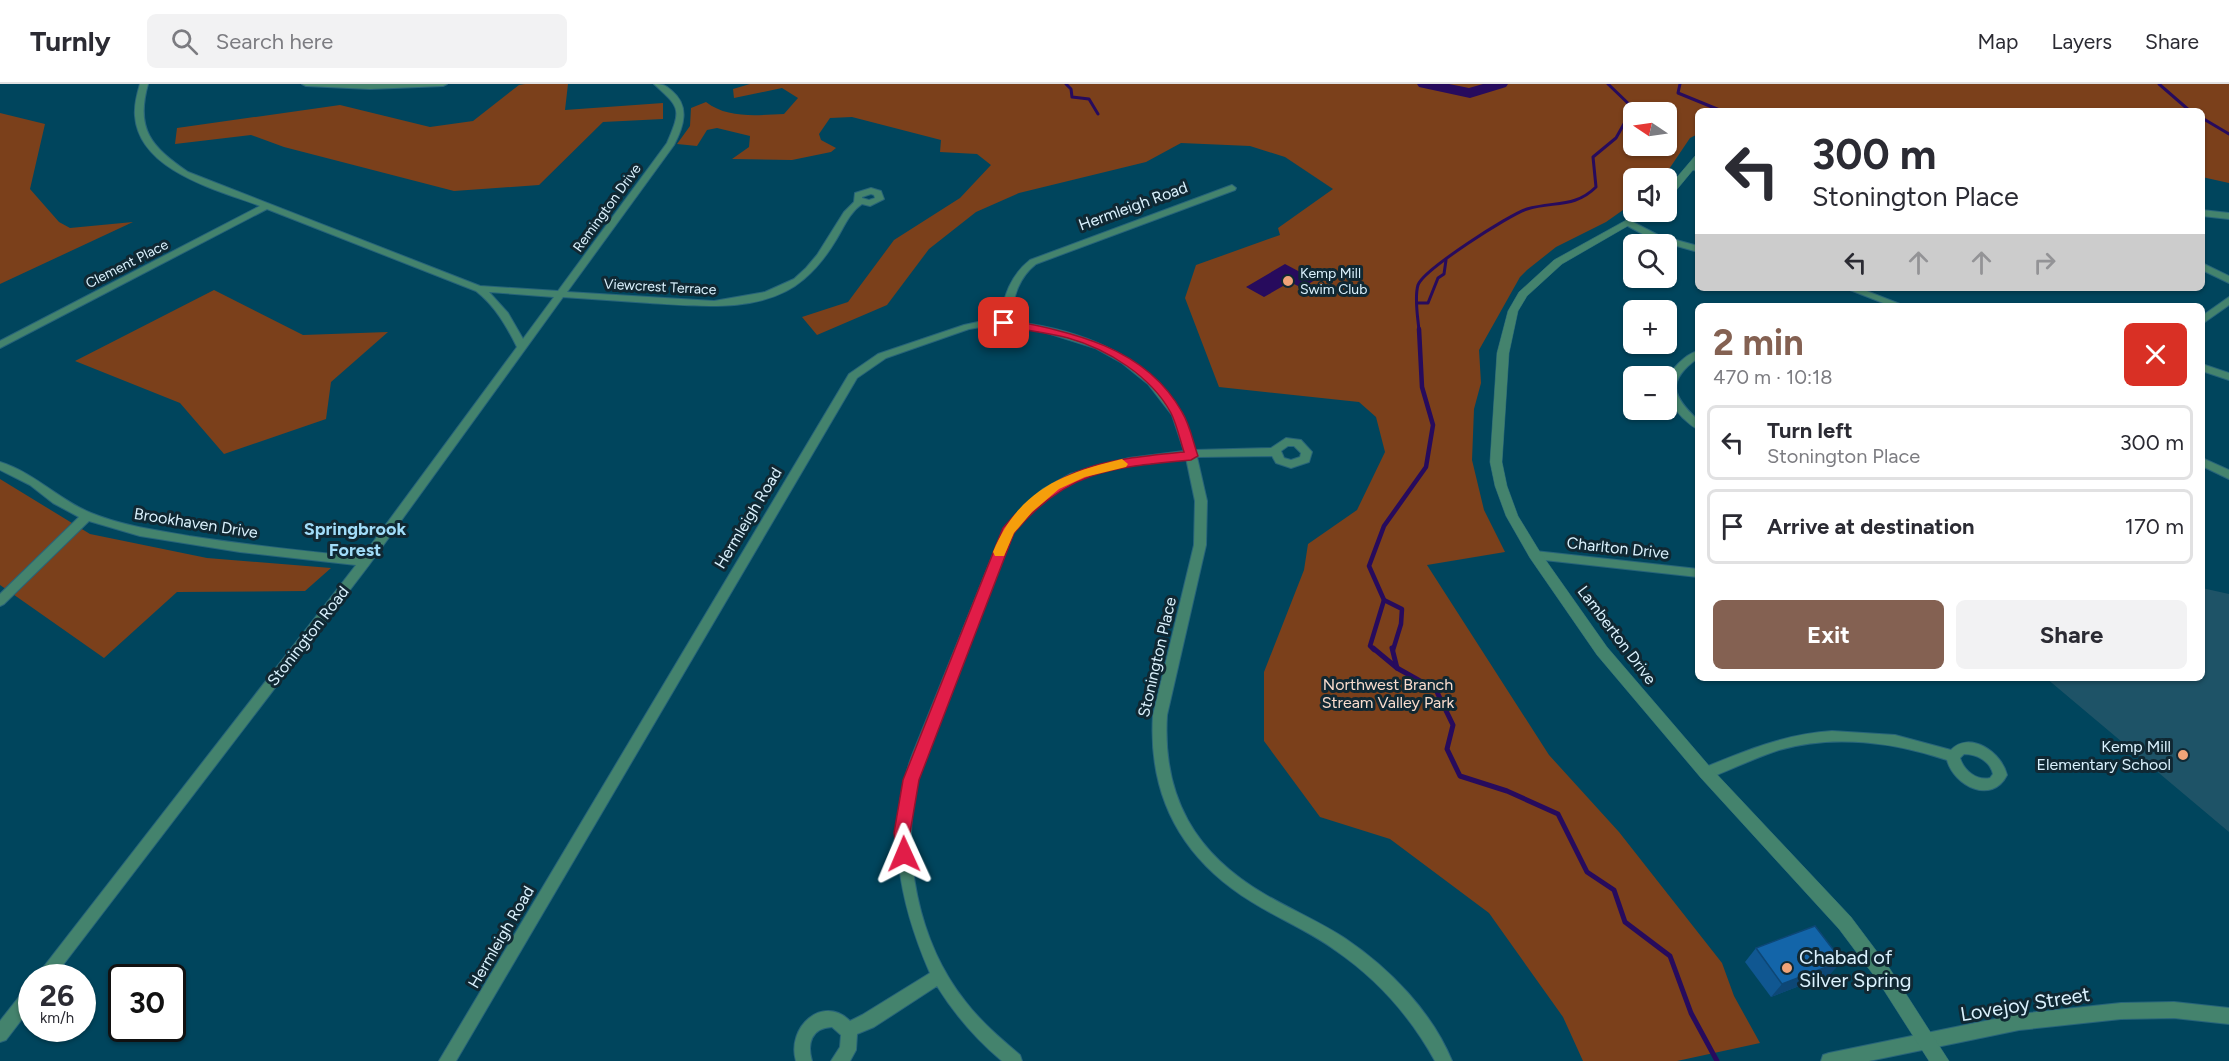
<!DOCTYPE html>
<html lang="en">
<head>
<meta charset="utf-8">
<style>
  body { margin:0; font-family:Figtree,sans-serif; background:#f2f2f3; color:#2b2b33; height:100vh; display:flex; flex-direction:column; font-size:22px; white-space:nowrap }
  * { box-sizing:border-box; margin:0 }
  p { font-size:20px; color:#7c7c81 }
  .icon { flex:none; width:33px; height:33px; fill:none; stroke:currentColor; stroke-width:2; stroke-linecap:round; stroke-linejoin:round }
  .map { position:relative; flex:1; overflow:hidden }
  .panel { position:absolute; left:1695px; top:219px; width:510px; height:378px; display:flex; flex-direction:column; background:#fff; border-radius:9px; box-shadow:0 2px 4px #0004 }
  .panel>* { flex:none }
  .top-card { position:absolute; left:1695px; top:24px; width:510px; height:183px; border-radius:9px; box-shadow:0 2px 4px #0004; background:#fff; color:#2b2b33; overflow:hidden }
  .needle { width:39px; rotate:283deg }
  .controls { position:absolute; left:1623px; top:18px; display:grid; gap:12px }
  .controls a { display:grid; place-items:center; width:54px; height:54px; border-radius:9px; background:#fff; box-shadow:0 2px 4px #0004; font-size:30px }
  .speed { position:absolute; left:18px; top:880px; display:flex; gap:12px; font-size:30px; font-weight:700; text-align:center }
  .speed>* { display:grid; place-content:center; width:78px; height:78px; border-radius:50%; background:#fff; box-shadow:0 2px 4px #0004; line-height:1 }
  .speed small { font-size:15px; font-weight:400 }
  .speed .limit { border:3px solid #111; border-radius:9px; background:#fff; color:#111 }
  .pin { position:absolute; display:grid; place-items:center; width:51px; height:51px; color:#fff; margin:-26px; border-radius:12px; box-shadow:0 3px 9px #0006 }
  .me { position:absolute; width:66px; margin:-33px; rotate:359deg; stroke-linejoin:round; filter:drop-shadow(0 0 4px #0008) }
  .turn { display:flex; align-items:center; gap:21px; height:126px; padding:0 18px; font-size:27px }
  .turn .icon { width:78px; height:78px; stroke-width:2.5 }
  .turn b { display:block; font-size:42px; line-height:51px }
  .lanes { display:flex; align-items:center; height:57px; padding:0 18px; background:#0003; justify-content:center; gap:30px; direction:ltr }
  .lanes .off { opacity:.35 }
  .round { display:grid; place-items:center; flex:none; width:63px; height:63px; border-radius:9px; background:#f2f2f3 }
  .headline { display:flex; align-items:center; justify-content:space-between; height:102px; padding:0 18px }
  h1 { font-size:36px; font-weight:700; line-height:45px; color:#846152 }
  .cta { display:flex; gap:12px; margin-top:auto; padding:12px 18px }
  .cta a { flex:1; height:69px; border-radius:9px; background:#846152; color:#fff; font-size:24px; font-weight:700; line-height:69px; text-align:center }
  .cta a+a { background:#f2f2f3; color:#2b2b33 }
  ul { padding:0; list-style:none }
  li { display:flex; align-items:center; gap:18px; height:75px; margin:0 12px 9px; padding:0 6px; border:3px solid #e1e1e2; border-radius:9px }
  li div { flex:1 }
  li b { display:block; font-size:22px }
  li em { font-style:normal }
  header { display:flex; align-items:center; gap:36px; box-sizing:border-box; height:84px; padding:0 30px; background:#fff; border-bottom:2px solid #e1e1e2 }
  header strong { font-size:28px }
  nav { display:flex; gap:33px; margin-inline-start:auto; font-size:21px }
  .search { width:420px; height:54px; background:#f2f2f3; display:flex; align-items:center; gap:15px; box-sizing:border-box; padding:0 21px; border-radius:9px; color:#7c7c81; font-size:22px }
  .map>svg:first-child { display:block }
  .built { fill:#1e5367 }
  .green { fill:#7b401b; fill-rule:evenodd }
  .water { fill:#270b5d }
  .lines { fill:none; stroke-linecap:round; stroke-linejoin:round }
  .stream-far2 { stroke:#270b5d; stroke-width:3 }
  .stream-far1 { stroke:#270b5d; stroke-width:4.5 }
  .stream { stroke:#270b5d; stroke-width:5 }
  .river { fill:#270b5d; fill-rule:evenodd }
  .minor-casing { stroke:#27647a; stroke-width:2 }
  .tertiary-casing { stroke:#27647a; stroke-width:1 }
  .minor { fill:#44836d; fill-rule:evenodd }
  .tertiary { fill:#44836d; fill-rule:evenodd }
  .wall { fill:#105791 }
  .shaded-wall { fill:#0d4776 }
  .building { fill:#1365a9; stroke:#0d4776; stroke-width:1.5 }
  .route { fill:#e11d48; stroke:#92132f; stroke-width:1.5 }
  .slow { fill:#f59e0b }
  .poi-dot { fill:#f0a378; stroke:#102833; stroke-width:2 }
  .labels { text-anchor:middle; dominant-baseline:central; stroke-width:6; stroke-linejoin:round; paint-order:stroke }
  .far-street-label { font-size:14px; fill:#dbf2fe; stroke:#102833 }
  .far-poi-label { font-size:14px; fill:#dbf2fe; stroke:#102833; text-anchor:start }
  .street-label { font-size:16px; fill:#dbf2fe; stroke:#102833 }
  .park-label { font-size:16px; fill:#f9dccd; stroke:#102833 }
  .poi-label { font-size:16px; fill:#dbf2fe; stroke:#102833; text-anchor:end }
  .neighbourhood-label { font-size:18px; font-weight:bold; fill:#a1dcf8; stroke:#102833 }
  .near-poi-label { font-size:20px; fill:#dbf2fe; stroke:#102833; text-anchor:start }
  .near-street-label { font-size:20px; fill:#dbf2fe; stroke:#102833 }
</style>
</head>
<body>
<header>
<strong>Turnly</strong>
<div class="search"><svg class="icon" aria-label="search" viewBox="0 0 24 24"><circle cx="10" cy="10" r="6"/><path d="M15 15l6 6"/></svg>Search here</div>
<nav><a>Map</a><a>Layers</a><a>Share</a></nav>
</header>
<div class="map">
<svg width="2229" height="977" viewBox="0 0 2229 977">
  <rect width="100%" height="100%" fill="#00455d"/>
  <path class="built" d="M 2202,504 L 2229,510 L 2229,748 L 2046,594 L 2202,594 Z"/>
  <g class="green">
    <path d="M 525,0 L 568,0 L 565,26 L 663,19 L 663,35 L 603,38 L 539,101 L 454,107 L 284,63 L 251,51 L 175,60 L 177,44 L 340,21 L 430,43 L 473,37 L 519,1 Z"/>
    <path d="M 750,0 L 2229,0 L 2229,99 L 2202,93 L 2202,27 L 1698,27 L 1698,50 L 1690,54 L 1663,94 L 1634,94 L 1633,119 L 1606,138 L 1556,163 L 1527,186 L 1520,193 L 1479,266 L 1481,299 L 1474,325 L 1472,376 L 1484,426 L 1505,468 L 1427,481 L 1549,671 L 1619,748 L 1722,879 L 1734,912 L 1760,959 L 1677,977 L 1583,977 L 1563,933 L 1489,829 L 1390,755 L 1320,733 L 1264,657 L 1264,588 L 1304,486 L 1308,460 L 1357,426 L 1385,368 L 1376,333 L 1359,318 L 1219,303 L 1185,214 L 1196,181 L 1280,151 L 1278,144 L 1333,105 L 1285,73 L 1250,62 L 1181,59 L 1146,78 L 1019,109 L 976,128 L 929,165 L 887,221 L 817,251 L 802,233 L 848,218 L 894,156 L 960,114 L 991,81 L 977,70 L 940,68 L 941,56 L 852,33 L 830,34 L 819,50 L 821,56 L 836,64 L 831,68 L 792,76 L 732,75 L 749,63 L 750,52 L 717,44 L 707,46 L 697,62 L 677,60 L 690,42 L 691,24 L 706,18 C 728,35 757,31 784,30 L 798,14 L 782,4 L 734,14 L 733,5 ZM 1634,28 L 1666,28 L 1666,62 L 1634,62 Z"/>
    <path d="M 0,29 L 45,40 L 30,105 L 59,138 L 70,144 L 133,138 L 0,200 Z"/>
    <path d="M 214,206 L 303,251 L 388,248 L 331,298 L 326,335 L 224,370 L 180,319 L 75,277 Z"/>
    <path d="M 0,395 L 90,450 L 207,474 L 331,484 L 305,507 L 177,508 L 104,574 L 0,501 Z"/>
  </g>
  <path class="water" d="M 1285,180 L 1315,196 L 1302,204 L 1290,198 L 1264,213 L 1246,203 Z"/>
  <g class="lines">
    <g class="stream-far2">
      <path d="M 1066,0 L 1071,5 L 1072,13 L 1089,15 L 1098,30"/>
      <path d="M 1680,0 L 1678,9 L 1722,27"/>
      <path d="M 2159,0 L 2190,27"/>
      <path d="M 2202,34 L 2229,50"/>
      <path d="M 1417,219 L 1428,219 L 1438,194 L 1444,190 L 1446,176"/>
      <path d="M 1419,247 C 1418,233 1414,214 1418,201 C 1423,186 1510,130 1527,125 C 1554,117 1575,124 1596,103 L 1593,73 L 1616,54 L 1633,24 L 1608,0"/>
    </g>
    <g class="stream-far1">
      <path d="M 1384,516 L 1402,525 L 1401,540 L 1393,566"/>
      <path d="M 1374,566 L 1370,562 L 1384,516 L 1369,482 L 1384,442 L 1426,383 L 1433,341 L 1422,303 L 1419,245"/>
    </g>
    <g class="stream">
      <path d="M 1373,564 L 1397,584 L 1436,606 L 1453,641 L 1447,665 L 1460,692 L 1507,707 L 1558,730 L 1587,788 L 1614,806 L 1625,838 L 1670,872 L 1691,929 L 1717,977"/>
      <path d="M 1392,564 L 1397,584"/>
    </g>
    <path class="river" d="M 1417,0 L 1449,0 L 1469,4 L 1483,0 L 1508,0 L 1506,3 L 1470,14 L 1419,3 Z"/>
    <defs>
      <g id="minor">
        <path d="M 140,0 L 148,0 C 135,46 152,63 188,88 L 480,202 L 558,207 L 667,59 C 682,24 680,24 654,0 C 662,0 666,1 672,7 C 690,22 684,42 674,61 L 567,208 L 714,217 L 765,208 L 794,195 L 806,184 L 817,171 L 844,128 L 854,118 L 855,109 L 871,104 L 881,107 L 884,115 L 870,122 L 862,120 C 849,129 844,143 836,156 C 827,171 817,184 804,195 C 764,230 698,222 650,219 C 621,217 592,215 563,213 L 369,481 L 53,894 L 35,894 L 356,481 L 240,468 L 140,452 L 89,437 L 4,520 L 0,522 L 0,510 L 79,433 L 53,419 L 30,401 L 0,386 L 0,378 C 35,389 59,416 91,429 C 123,442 156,446 189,452 C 247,461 304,467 362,473 L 517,263 C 506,241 495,222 476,207 L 267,125 L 0,264 L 0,257 L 260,122 C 218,106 139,87 135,32 C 134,21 137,10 140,0 ZM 871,110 L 874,111 L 875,114 L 869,116 L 862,114 L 862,113 ZM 489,208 L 554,213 L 523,255 L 508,229 Z"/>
        <path d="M 302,0 L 447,0 L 443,2 L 370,5 L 306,2 Z"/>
        <path d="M 1689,81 L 1698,81 L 1698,87 L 1689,85 Z"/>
        <path d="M 1232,101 L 1236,104 L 1235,106 L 1036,180 C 1017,195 1014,214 1009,237 C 1070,244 1130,263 1169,312 C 1173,318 1179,324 1183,331 C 1188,342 1191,355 1195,366 L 1271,364 L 1286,354 L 1301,356 L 1312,368 L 1309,378 L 1291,384 L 1276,379 L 1272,372 L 1197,373 L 1207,417 L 1206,461 L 1167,631 C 1162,713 1195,770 1266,811 C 1292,826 1320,838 1346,855 C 1389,884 1432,928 1452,977 L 1435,977 C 1411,933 1376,894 1335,866 C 1309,847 1279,835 1252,818 C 1182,775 1148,713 1153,631 L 1194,461 L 1195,417 L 1186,374 C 1143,379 1095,383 1057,406 C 1042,416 1029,431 1017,445 L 1013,450 C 992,503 971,557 951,611 C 940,639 924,667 917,696 C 901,770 918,858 965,917 C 981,938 1000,954 1020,971 L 1022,977 L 1002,977 C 976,955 955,931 937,902 L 874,943 L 857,950 L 856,966 L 850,977 L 831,977 L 840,963 L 841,951 L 832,943 C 811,944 807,960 812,977 L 796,977 C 786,943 823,910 850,937 L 862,931 L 930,889 C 899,818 884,744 913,669 L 1002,448 L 1014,433 L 1043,405 L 1070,390 L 1129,374 L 1184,367 L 1172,331 L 1148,300 L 1122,279 L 1095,264 L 1041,247 L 992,241 L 969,245 L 886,274 L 857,294 L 456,977 L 439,977 L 849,290 L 878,270 L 964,241 L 992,235 L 1000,236 C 1004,212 1010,192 1030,176 ZM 1288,362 L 1294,362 L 1301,369 L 1300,373 L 1291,376 L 1284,374 L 1281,367 Z"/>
        <path d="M 2202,126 L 2229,129 L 2229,135 L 2202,132 Z"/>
        <path d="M 1629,136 L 1658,151 L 1698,162 L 1698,168 L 1652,155 L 1626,141 L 1626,137 Z"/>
        <path d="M 2202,179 L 2229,192 L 2229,199 L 2202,186 Z"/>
        <path d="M 1845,204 L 1859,204 L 1905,222 L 1891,222 Z"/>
        <path d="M 2229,213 L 2229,221 L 2202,240 L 2202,232 Z"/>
        <path d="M 1698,267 L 1698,274 C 1666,297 1672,312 1698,336 L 1698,345 C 1692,343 1688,338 1683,334 C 1666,316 1658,300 1678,280 C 1684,274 1690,269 1698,267 Z"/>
        <path d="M 2202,280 L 2229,289 L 2229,296 L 2202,287 Z"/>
        <path d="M 2202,374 L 2229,386 L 2229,395 L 2202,382 Z"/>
        <path d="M 1535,467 L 1698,485 L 1698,493 L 1535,475 L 1529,471 Z"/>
        <path d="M 1832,647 L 1895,651 L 1951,666 C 1970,646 2002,669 2007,691 C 1992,721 1954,702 1947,676 C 1894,658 1833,650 1779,666 C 1754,674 1731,686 1706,695 L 1701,693 L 1699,689 L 1701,685 C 1744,667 1785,650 1832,647 ZM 1964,670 C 1977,670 1990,677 1993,690 L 1990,694 C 1977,697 1964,687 1960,674 Z"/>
        <path d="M 32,902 L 32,922 L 6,956 L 0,958 L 0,937 L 26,904 Z"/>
        <path d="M 2174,918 L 2229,924 L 2229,940 L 2174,934 L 2121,935 L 2019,946 L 1869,977 L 1821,977 L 1823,971 L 1829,969 L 2019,930 L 2121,919 Z"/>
      </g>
      <g id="tertiary">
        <path d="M 1698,71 L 1698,80 L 1669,115 L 1666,116 L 1666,106 L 1695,72 Z"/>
        <path d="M 1641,128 L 1652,128 L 1562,180 L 1527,212 L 1518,227 L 1509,269 L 1502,378 L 1507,402 L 1518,432 L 1540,468 L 1607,563 L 1711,684 L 1851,833 L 1890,885 L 1949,977 L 1929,977 L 1878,897 L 1839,845 L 1701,694 L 1597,571 L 1530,474 L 1506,432 L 1495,402 L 1490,378 L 1497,269 L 1508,227 L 1519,208 L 1554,176 Z"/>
      </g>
    </defs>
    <use href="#minor" class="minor-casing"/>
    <use href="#tertiary" class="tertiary-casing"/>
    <use href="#minor" class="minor"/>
    <use href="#tertiary" class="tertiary"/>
  </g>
  <path class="wall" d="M 1756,864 L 1842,877 L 1830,890 L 1771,913 L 1745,878 Z"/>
  <path class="shaded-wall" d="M 1842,877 L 1830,890 L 1771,913 L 1782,900 Z"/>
  <path class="building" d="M 1815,842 L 1842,877 L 1782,900 L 1756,864 Z"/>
  <path class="route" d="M 1004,235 C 1071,248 1145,262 1182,328 C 1190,341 1193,358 1198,372 L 1191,376 C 1114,383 1066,386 1014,449 L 919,696 L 910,749 L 912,770 L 910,775 L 904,777 L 898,775 L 894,749 L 903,696 L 1003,444 C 1057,380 1105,376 1184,368 C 1180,356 1177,341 1171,329 C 1151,292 1107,265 1068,254 C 1046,248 1022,246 1000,241 L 1000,236 Z"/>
  <path class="slow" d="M 1122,375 L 1128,380 L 1126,383 L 1085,393 L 1059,405 L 1032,428 L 1014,449 L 1004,472 L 995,472 L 993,468 C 1018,407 1062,389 1122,375 Z"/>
  <g class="poi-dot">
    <circle cx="1288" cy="197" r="6"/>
    <circle cx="2183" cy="671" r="6"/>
    <circle cx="1787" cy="884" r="6"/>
  </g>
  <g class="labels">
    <g class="far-street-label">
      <text transform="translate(607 124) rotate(-54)">Remington Drive</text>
      <text transform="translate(127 180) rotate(-27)">Clement Place</text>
      <text transform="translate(660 203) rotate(3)">Viewcrest Terrace</text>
    </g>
    <g class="far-poi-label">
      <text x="1300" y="189">Kemp Mill<tspan x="1300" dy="16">Swim Club</tspan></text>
    </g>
    <g class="street-label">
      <text transform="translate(1133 122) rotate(-20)">Hermleigh Road</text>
      <text transform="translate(748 434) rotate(-59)">Hermleigh Road</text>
      <text transform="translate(196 439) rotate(9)">Brookhaven Drive</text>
      <text transform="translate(1618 464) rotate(6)">Charlton Drive</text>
      <text transform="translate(1617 551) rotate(53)">Lamberton Drive</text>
      <text transform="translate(308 552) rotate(-52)">Stonington Road</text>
      <text transform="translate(1157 573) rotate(-77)">Stonington Place</text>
      <text transform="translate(501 853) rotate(-60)">Hermleigh Road</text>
    </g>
    <g class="park-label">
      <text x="1388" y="600">Northwest Branch<tspan x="1388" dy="18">Stream Valley Park</tspan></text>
    </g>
    <g class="poi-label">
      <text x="2171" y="662">Kemp Mill<tspan x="2171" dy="18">Elementary School</tspan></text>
    </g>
    <g class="neighbourhood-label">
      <text x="355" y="445">Springbrook<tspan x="355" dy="21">Forest</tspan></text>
    </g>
    <g class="near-poi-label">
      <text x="1799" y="873">Chabad of<tspan x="1799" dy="23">Silver Spring</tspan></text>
    </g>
    <g class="near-street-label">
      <text transform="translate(2025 920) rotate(-9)">Lovejoy Street</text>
    </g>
  </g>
</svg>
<div class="controls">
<a><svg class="needle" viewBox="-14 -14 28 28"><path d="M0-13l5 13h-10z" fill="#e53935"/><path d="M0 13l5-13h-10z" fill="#7c7c81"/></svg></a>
<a><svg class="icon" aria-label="sound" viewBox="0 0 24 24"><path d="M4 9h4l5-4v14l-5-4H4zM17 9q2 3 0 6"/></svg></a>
<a><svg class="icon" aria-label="search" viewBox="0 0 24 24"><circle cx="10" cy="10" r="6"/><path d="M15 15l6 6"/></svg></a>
<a>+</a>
<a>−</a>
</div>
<div class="speed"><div>26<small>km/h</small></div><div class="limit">30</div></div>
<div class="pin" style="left:1004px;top:239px;background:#d93025"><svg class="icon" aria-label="arrive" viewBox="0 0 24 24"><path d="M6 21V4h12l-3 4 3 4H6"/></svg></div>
<svg class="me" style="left:904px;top:770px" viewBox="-20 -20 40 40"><path d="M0-17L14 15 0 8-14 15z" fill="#e11d48" stroke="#fff" stroke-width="4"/></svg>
<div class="top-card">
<div class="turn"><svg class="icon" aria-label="left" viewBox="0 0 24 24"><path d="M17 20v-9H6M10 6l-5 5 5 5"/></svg><div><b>300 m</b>Stonington Place</div></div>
<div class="lanes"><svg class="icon" aria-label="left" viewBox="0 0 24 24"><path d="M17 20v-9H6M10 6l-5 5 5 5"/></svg><svg class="icon off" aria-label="ahead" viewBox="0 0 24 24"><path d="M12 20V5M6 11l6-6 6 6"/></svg><svg class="icon off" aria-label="ahead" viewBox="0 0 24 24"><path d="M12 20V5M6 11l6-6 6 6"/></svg><svg class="icon off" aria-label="right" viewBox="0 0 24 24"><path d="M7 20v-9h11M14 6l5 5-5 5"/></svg></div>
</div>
<section class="panel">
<div class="headline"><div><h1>2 min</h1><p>470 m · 10:18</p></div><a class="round" style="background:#d93025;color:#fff"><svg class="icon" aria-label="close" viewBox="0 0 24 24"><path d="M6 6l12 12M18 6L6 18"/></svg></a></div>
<ul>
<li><svg class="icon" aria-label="left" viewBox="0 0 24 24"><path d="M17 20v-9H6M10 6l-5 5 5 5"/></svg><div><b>Turn left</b><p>Stonington Place</p></div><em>300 m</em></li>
<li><svg class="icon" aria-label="arrive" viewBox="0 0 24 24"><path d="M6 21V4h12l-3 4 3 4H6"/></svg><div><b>Arrive at destination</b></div><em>170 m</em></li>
</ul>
<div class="cta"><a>Exit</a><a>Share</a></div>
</section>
</div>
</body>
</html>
